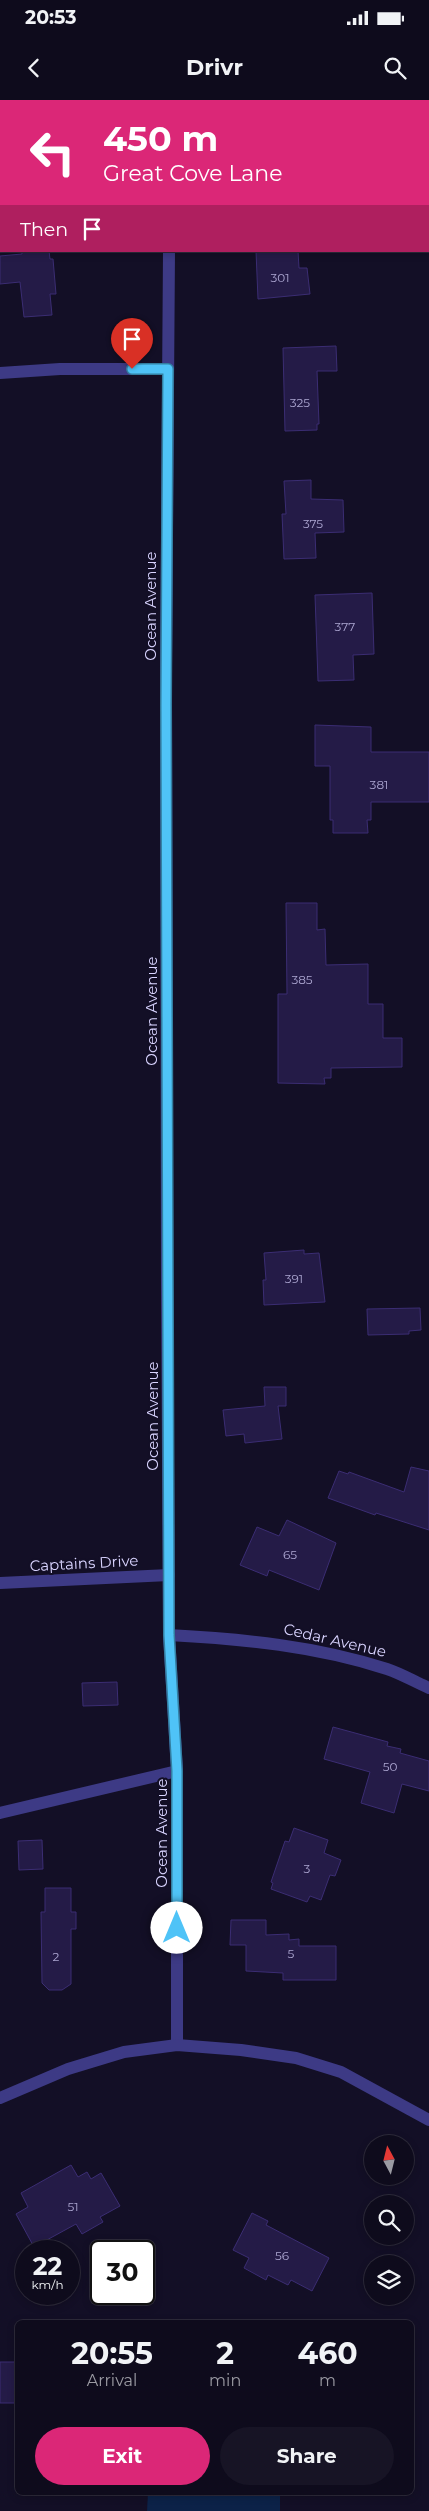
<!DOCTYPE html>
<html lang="en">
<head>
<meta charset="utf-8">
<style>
  body { margin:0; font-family:Montserrat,sans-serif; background:#171425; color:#f1f3f6; height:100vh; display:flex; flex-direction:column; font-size:19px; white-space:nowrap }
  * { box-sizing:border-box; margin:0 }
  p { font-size:16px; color:#9b9ba3 }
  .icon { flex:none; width:28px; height:28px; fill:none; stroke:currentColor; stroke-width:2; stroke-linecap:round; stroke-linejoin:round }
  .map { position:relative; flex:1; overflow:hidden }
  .panel { position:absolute; left:15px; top:2220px; width:399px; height:175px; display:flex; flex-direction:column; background:#0e0b1c; border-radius:8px; box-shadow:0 2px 8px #0003,0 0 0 1px #2e2b3b }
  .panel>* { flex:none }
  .guide { position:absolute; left:0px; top:0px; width:430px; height:152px; box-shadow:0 2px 8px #0003,0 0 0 1px #2e2b3b; background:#db2777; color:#fff; overflow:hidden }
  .needle { width:32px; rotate:353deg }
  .fabs { position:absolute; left:364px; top:2035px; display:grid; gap:10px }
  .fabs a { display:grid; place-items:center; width:50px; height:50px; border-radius:50%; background:#0e0b1c; box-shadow:0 2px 8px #0003,0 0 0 1px #2e2b3b; font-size:25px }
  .speed { position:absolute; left:15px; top:2140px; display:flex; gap:10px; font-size:25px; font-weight:700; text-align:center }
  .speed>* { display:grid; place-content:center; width:65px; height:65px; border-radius:50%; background:#0e0b1c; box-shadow:0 2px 8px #0003,0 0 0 1px #2e2b3b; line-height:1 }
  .speed small { font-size:12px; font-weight:400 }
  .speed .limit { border:2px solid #111; border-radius:8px; background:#fff; color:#111 }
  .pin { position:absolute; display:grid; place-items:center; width:42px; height:42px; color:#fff; margin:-51px -21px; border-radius:50% 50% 50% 0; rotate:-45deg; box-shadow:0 0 5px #0007 }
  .pin .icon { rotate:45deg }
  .me { position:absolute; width:55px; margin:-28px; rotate:0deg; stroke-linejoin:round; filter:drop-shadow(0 0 4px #0008) }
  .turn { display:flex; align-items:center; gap:18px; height:105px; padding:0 20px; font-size:22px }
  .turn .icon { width:65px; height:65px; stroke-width:2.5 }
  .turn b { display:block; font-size:35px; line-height:42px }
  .then { display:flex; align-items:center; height:48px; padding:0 20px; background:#0003; gap:10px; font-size:19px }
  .eta { display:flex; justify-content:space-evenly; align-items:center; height:85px; text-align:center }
  .eta b { font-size:30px; font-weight:700; line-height:35px }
  .button { display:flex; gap:10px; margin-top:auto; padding:10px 20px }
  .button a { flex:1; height:58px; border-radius:30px; background:#db2777; color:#fff; font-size:20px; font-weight:700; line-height:58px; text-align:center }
  .button a+a { background:#171425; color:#f1f3f6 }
  .status { display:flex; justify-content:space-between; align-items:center; height:35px; padding:0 25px; background:#0e0b1c; direction:ltr }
  .status svg { height:14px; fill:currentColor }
  header { display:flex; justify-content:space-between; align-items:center; height:65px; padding:0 20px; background:#0e0b1c; font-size:22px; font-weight:700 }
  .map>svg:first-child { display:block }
  .water { fill:#0c2248 }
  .building { fill:#241b47; stroke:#3b2d73 }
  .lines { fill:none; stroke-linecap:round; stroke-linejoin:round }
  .minor { stroke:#3d3a85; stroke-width:12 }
  .route-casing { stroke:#337fa1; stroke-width:12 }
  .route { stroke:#4fc3f7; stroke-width:9 }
  .labels { text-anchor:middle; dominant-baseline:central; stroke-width:4; stroke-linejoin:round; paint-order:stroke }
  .number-label { font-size:12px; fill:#aca6d1 }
  .street-label { font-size:15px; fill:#d9d4ff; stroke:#130f26 }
</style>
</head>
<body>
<div class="status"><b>20:53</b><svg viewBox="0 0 49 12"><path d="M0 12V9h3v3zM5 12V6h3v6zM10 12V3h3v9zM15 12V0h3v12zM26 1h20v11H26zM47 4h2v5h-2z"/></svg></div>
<header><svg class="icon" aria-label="back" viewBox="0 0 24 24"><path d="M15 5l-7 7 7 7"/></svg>Drivr<svg class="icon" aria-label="search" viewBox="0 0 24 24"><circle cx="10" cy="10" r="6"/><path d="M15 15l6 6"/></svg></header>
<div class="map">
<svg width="429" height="2411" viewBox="0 0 429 2411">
  <rect width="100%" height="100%" fill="#130f26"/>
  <path class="water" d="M 148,2393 L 280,2393 L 280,2411 L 147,2411 Z"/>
  <g class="building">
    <path d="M 22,151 L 49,151 L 50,159 L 53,159 L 56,194 L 50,194 L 52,215 L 24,217 L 20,182 L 0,184 L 0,156 L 22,154 Z"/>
    <path d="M 256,151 L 298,151 L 299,168 L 307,168 L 310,194 L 258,199 Z"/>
    <path d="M 336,246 L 337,271 L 317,271 L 319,324 L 317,324 L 317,330 L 285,331 L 283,248 Z"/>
    <path d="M 311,380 L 311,399 L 343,400 L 344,432 L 315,433 L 316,458 L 284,459 L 282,414 L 286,414 L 284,381 Z"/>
    <path d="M 372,493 L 374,554 L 353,555 L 354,580 L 318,581 L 315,495 Z"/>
    <path d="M 315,625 L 371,627 L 371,652 L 429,652 L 429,702 L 371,702 L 371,720 L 367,720 L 368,733 L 333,733 L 333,720 L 330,720 L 330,666 L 315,666 Z"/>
    <path d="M 286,803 L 317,803 L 317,830 L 325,829 L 326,865 L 368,864 L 368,904 L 383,904 L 383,938 L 402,938 L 402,967 L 331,968 L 331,978 L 324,978 L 325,984 L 278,983 L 278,894 L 287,894 Z"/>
    <path d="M 304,1150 L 304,1154 L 319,1153 L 325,1202 L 264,1205 L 263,1180 L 266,1180 L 264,1153 Z"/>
    <path d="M 420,1208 L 421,1230 L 409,1231 L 409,1234 L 368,1235 L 367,1209 Z"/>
    <path d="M 264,1287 L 286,1287 L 286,1306 L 278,1306 L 282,1339 L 245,1343 L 244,1334 L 226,1336 L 223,1310 L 265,1306 Z"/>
    <path d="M 411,1367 L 429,1371 L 429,1430 L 376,1413 L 375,1415 L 328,1398 L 339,1371 L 348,1374 L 349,1372 L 404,1392 Z"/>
    <path d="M 287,1420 L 336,1443 L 319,1490 L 269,1470 L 267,1476 L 240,1465 L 257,1427 L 279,1436 Z"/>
    <path d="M 117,1582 L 118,1605 L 83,1606 L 82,1583 Z"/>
    <path d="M 333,1627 L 388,1642 L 387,1646 L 401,1649 L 400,1653 L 429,1661 L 429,1691 L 402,1684 L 394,1713 L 361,1703 L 370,1672 L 324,1659 Z"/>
    <path d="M 294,1728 L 328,1740 L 324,1753 L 341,1760 L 335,1776 L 330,1775 L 321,1800 L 310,1796 L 307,1802 L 271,1789 L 273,1783 L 271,1782 L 285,1741 L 289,1742 Z"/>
    <path d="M 42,1740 L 43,1769 L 19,1770 L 18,1741 Z"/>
    <path d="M 45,1788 L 71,1788 L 71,1812 L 76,1812 L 76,1829 L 71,1829 L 71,1884 L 62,1890 L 49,1890 L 42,1883 L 41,1812 L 45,1812 Z"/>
    <path d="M 231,1820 L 266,1820 L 266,1835 L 289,1834 L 289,1840 L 299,1839 L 299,1846 L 336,1846 L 336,1880 L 283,1880 L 283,1873 L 246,1871 L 246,1845 L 230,1845 Z"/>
    <path d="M 71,2065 L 78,2077 L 87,2072 L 91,2079 L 101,2073 L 120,2106 L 100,2117 L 103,2122 L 82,2134 L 76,2124 L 34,2147 L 16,2114 L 28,2107 L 21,2093 Z"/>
    <path d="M 252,2113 L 268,2121 L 266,2125 L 329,2158 L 312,2191 L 291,2180 L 288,2185 L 268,2175 L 266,2180 L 244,2168 L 249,2158 L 233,2150 Z"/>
    <rect x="0" y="2262" width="18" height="41"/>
  </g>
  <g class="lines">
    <g class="minor">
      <path d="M 170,1 L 170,0"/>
      <path d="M 169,151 L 166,567 L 167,1185 L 169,1535 L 177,1671 L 177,1945"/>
      <path d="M 0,273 L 60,269 L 168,269"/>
      <path d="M 0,1483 L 169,1475"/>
      <path d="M 169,1535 C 243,1539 316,1546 387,1569 C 402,1574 415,1582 429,1588"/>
      <path d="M 0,1713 L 177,1671"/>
      <path d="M 0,1998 L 68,1969 L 124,1952 L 177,1945 L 241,1950 L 296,1958 L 341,1972 L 429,2020"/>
    </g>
  </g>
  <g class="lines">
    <defs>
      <path id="route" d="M 132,269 L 168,269 L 166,605 L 169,1535 L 177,1671 L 177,1828"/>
    </defs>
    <use href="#route" class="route-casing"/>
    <use href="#route" class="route"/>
  </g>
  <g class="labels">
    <g class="number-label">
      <text x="280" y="177">301</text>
      <text x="300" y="302">325</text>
      <text x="313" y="423">375</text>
      <text x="345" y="526">377</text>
      <text x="379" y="684">381</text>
      <text x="302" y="879">385</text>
      <text x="294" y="1178">391</text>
      <text x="290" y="1454">65</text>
      <text x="390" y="1666">50</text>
      <text x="307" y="1768">3</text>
      <text x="291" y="1853">5</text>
      <text x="56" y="1856">2</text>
      <text x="73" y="2106">51</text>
      <text x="282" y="2155">56</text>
    </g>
    <g class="street-label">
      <text transform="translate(150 506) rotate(-90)">Ocean Avenue</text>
      <text transform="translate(151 911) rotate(-90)">Ocean Avenue</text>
      <text transform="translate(152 1316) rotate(-90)">Ocean Avenue</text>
      <text transform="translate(84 1463) rotate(-3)">Captains Drive</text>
      <text transform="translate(335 1540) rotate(13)">Cedar Avenue</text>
      <text transform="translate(161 1733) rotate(-90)">Ocean Avenue</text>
    </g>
  </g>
</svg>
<div class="fabs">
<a><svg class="needle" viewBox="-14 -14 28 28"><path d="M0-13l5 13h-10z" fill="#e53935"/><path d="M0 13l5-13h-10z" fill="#9b9ba3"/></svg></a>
<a><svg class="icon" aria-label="search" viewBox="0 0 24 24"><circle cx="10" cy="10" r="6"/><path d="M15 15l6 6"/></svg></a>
<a><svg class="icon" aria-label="layers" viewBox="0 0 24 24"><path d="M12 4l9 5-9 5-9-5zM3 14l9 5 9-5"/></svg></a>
</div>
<div class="speed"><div>22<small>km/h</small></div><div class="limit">30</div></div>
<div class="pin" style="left:132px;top:269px;background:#d93025"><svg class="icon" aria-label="arrive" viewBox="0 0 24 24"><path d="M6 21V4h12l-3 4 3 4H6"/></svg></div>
<svg class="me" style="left:177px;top:1828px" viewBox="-20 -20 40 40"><circle r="19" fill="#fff"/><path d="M0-13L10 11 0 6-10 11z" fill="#4fc3f7"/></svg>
<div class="guide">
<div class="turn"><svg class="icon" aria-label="left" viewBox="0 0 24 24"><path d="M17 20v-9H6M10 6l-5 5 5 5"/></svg><div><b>450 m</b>Great Cove Lane</div></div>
<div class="then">Then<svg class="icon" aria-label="arrive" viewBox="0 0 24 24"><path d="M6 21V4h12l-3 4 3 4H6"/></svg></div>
</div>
<section class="panel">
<div class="eta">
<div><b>20:55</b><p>Arrival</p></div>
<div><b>2</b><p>min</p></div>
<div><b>460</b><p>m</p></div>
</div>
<div class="button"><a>Exit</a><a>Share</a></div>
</section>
</div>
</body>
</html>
